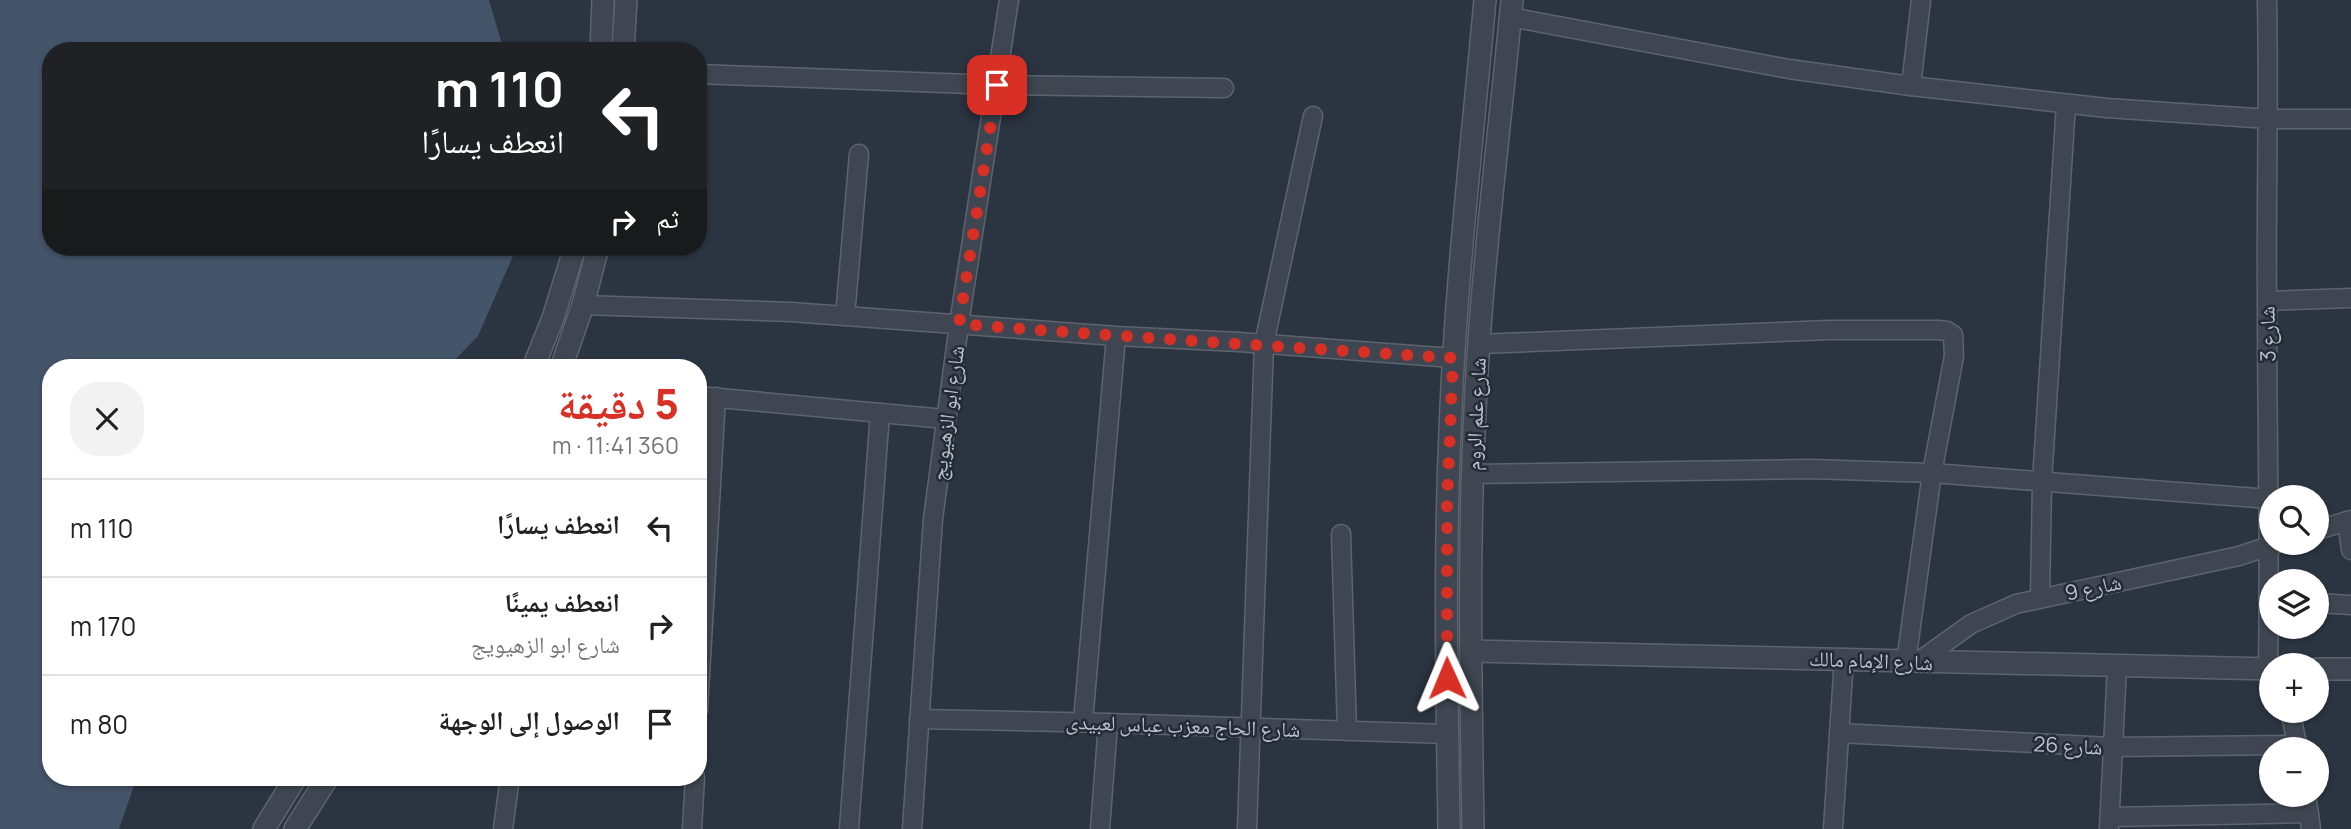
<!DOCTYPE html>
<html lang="ar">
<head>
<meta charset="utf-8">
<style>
  body { margin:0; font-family:Manrope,"Noto Naskh Arabic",sans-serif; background:#f2f2f2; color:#222; direction:rtl; height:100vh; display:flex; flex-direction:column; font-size:26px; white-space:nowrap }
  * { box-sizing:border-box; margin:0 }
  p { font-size:23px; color:#767676 }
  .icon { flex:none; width:38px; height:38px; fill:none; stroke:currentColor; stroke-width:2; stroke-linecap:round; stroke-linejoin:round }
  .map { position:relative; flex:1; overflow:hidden; direction:ltr }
  .sheet { position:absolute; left:42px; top:359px; width:665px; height:427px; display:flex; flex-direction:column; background:#fff; border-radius:28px; box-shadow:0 2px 5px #0004; direction:rtl }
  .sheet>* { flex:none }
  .top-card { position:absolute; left:42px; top:42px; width:665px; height:214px; border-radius:28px; box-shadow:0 2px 5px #0004; direction:rtl; background:#202124; color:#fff; overflow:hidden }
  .controls { position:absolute; left:2259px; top:485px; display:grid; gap:14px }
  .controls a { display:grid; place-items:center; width:70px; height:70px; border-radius:50%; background:#fff; box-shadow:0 2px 5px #0004; font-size:35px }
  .pin { position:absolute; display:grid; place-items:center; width:60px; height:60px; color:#fff; margin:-30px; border-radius:14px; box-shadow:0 4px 10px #0006 }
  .me { position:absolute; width:77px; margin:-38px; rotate:359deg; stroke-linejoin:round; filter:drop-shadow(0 0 5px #0008) }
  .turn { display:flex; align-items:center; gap:24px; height:147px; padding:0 28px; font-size:32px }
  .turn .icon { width:91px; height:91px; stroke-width:2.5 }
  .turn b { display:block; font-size:49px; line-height:60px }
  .then { display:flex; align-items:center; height:66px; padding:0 28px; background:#0003; gap:14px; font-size:26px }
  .round { display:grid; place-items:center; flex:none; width:74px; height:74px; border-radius:28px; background:#f2f2f2 }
  .head { display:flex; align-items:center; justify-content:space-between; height:119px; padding:0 28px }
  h1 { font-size:42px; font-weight:800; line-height:52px; color:#d93025 }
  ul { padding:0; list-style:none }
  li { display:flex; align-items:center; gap:21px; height:98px; padding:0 28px; border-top:2px solid #e0e0e0 }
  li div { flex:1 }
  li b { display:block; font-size:26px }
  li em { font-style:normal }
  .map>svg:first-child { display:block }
  .water { fill:#445469 }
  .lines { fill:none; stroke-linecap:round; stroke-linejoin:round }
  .minor-casing { stroke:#5d646e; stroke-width:21 }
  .tertiary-casing { stroke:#5d646e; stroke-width:24 }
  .minor { stroke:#3f4651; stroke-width:18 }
  .tertiary { stroke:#3f4651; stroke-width:21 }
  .route { stroke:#d93025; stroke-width:12; stroke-dasharray:0 21.6 }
  .labels { text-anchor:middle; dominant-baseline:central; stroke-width:5; stroke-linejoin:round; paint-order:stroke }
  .street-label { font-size:21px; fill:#bcc1cb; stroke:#232b36 }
</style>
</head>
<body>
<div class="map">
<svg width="2351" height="829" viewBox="0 0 2351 829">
  <rect width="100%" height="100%" fill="#2b3441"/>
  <path class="water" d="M 0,0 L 489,0 L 504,51 L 51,51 L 51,247 L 514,247 L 513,256 L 478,336 L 448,367 L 51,368 L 51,777 L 137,777 L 119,829 L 0,829 Z"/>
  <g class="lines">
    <defs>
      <g id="minor">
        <path d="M 2267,0 C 2269,101 2266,202 2267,302 C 2267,425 2270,546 2268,668"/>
        <path d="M 1510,17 L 1789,69 L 1911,86 L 2107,108 L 2269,119 L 2351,119"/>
        <path d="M 698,74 L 997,85 L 1224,88"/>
        <path d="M 1911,86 L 1921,0"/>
        <path d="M 2267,301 L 2351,298"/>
        <path d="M 583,305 L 791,312 L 1116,336 L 1239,342 L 1453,358"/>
        <path d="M 845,316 L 859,154"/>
        <path d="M 1479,344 L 1829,330 L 1938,330 L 1947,331 L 1953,335 L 1954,356 L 1932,473 L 1906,662"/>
        <path d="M 698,396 L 945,419"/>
        <path d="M 1472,474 L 1811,469 L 1932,473 L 2270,499"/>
        <path d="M 2347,521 L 2351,550"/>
        <path d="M 2317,530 L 2351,520"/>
        <path d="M 1341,534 L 1347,731"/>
        <path d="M 2040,598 L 2042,482 L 2066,104"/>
        <path d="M 2317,603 L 2351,605"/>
        <path d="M 1918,662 L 1971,624 L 2016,604 L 2239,556 L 2281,542"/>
        <path d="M 698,710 L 716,397"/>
        <path d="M 2290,710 L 2298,749"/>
        <path d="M 919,719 L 1108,723 L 1448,734"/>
        <path d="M 1083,722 L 1116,336"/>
        <path d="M 1839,733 L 2112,747 L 2297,745"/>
        <path d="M 2306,794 L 2311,829"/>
        <path d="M 2110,817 L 2309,813"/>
        <path d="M 503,829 L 510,777"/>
        <path d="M 692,829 L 695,777"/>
        <path d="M 849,829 L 880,413"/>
        <path d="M 912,829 L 933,519 L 959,324 L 1009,0"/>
        <path d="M 1100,829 L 1108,723"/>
        <path d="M 1247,829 L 1264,344 L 1313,116"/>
        <path d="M 1833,829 L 1844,658"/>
        <path d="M 2109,829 L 2117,666"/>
      </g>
      <g id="tertiary">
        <path d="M 601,51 L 603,0"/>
        <path d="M 623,51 L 626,0"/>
        <path d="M 533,368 L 553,318 L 575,247"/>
        <path d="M 561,368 L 583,305 L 598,247"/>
        <path d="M 1471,651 L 2272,669"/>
        <path d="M 2317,669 L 2351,669"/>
        <path d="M 264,829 L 296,777"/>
        <path d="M 295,829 L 328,777"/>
        <path d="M 1449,829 C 1447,697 1444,565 1450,432 C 1455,288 1472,144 1485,0"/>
        <path d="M 1473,829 C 1471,690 1468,550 1475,411 C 1481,274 1499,137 1512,0"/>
      </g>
    </defs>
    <use href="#minor" class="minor-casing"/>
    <use href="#tertiary" class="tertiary-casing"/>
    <use href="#minor" class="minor"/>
    <use href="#tertiary" class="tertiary"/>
  </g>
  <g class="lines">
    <path class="route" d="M 997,85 L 959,324 C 1124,337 1289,347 1453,358 L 1447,504 L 1447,678"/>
  </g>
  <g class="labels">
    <g class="street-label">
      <text transform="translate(2267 334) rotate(-91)">شارع 3</text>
      <text transform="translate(947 413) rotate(-82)">شارع ابو الزهيويج</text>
      <text transform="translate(1475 414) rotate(-87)">شارع علم الروم</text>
      <text transform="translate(2093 587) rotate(-12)">شارع 9</text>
      <text transform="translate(1871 660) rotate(2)">شارع الإمام مالك</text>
      <text transform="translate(1183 725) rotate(2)">شارع الحاج معزب عباس لعبيدى</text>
      <text transform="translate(2068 745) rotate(3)">شارع 26</text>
    </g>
  </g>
</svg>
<div class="controls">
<a><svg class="icon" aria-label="search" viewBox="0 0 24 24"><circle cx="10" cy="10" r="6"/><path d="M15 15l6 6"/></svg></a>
<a><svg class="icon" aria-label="layers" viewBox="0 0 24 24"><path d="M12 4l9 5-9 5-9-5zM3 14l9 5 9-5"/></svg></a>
<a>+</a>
<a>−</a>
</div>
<div class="pin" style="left:997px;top:85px;background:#d93025"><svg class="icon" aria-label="arrive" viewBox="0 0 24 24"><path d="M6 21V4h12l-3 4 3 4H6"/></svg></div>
<svg class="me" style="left:1447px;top:678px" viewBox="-20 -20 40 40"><path d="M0-17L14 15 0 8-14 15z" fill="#d93025" stroke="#fff" stroke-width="4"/></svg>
<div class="top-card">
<div class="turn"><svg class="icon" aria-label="left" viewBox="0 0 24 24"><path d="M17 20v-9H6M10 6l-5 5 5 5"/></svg><div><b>110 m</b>انعطف يسارًا</div></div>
<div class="then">ثم<svg class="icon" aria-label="right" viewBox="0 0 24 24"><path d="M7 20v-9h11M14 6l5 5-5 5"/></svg></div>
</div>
<section class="sheet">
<div class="head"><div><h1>5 دقيقة</h1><p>360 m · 11:41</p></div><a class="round"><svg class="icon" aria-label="close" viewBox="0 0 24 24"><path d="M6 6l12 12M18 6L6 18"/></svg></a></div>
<ul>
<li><svg class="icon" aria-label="left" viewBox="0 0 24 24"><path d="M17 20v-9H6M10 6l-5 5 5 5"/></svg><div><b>انعطف يسارًا</b></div><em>110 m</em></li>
<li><svg class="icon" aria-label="right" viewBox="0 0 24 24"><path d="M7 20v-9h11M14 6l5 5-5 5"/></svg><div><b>انعطف يمينًا</b><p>شارع ابو الزهيويج</p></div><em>170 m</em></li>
<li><svg class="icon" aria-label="arrive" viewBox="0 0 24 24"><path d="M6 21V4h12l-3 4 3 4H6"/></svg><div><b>الوصول إلى الوجهة</b></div><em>80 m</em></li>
</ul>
</section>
</div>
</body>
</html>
